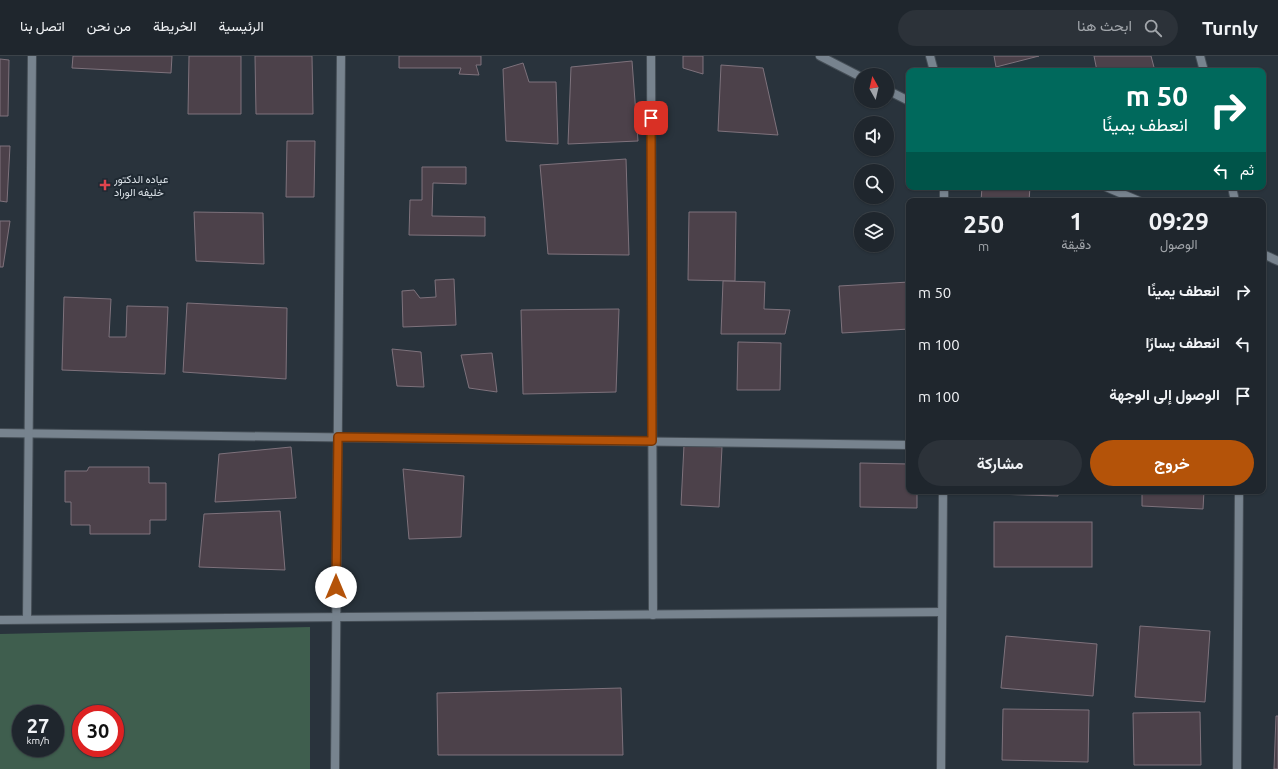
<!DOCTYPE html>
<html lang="ar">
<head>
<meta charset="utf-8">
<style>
  body { margin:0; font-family:Ubuntu,Vazirmatn,sans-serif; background:#2c3239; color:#f1f3f6; direction:rtl; height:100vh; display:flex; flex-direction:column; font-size:15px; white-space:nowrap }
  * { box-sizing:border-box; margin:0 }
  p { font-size:13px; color:#a1a5aa }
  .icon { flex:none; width:22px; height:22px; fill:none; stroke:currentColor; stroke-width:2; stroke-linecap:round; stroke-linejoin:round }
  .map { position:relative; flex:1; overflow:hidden; direction:ltr }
  .details { position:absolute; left:906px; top:142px; width:360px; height:296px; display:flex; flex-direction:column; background:#1f262d; border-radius:8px; box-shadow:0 1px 3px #0004,0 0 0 1px #3c4349; direction:rtl }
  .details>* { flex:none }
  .hud { position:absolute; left:906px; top:12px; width:360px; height:122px; border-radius:8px; box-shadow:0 1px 3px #0004,0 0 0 1px #3c4349; direction:rtl; background:#00695c; color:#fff; overflow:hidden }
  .needle { width:26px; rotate:352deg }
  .fabs { position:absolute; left:854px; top:12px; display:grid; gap:8px }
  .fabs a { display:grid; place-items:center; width:40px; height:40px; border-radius:50%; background:#1f262d; box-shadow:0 1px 3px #0004,0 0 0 1px #3c4349; font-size:20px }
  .speed { position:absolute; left:12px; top:649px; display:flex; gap:8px; font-size:20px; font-weight:700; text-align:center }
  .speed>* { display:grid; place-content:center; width:52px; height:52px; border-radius:50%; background:#1f262d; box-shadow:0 1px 3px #0004,0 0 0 1px #3c4349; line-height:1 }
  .speed small { font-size:10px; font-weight:400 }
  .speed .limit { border:6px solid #d22; background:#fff; color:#111 }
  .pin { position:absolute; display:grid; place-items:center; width:34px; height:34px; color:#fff; margin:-17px; border-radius:8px; box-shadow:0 2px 6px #0006 }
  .me { position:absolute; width:44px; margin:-22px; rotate:0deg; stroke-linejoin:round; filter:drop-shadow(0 0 3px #0008) }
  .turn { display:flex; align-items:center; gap:14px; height:84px; padding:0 12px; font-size:18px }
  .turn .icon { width:52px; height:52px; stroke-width:2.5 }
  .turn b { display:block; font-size:28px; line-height:34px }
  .then { display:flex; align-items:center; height:38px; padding:0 12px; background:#0003; gap:8px; font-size:15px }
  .eta { display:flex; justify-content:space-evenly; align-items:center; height:68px; text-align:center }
  .eta b { font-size:24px; font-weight:700; line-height:28px }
  .button { display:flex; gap:8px; margin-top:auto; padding:8px 12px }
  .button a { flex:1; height:46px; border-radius:24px; background:#b45309; color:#fff; font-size:16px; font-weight:700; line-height:46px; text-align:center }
  .button a+a { background:#2c3239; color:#f1f3f6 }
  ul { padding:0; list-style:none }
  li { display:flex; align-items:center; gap:12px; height:52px; padding:0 12px }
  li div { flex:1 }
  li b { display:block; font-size:15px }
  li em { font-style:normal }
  header { display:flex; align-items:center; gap:24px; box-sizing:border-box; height:56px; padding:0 20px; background:#1f262d; border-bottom:1px solid #3c4349 }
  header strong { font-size:19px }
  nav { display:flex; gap:22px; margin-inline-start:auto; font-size:14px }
  .search { width:280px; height:36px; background:#2c3239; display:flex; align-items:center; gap:10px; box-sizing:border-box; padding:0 14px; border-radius:22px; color:#a1a5aa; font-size:15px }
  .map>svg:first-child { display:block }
  .green { fill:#3f5e4e; fill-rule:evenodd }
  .building { fill:#4c414a; stroke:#7e727c }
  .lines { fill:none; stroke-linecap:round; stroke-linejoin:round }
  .minor-casing { stroke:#454e56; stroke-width:10 }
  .minor { stroke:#77838e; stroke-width:8 }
  .route-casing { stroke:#753606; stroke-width:10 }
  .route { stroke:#b45309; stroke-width:7 }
  .health-dot { fill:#e0444e; stroke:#1f2932; stroke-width:1.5 }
  .labels { text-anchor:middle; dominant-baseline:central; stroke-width:4; stroke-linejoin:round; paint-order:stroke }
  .poi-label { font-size:11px; fill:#dae1e7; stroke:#1f2932; text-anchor:start }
</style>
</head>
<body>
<header>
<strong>Turnly</strong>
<div class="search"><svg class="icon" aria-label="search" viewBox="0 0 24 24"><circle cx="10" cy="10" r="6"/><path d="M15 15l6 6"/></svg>ابحث هنا</div>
<nav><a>الرئيسية</a><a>الخريطة</a><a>من نحن</a><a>اتصل بنا</a></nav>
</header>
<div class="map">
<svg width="1278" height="713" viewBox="0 0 1278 713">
  <rect width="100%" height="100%" fill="#29333c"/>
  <path class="green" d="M 310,571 L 310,713 L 0,713 L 0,578 ZM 21,658 L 55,658 L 55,692 L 21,692 ZM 81,658 L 115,658 L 115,692 L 81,692 Z"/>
  <g class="building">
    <path d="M 73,0 L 172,0 L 171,17 L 72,12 Z"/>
    <path d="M 189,0 L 241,0 L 241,58 L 188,58 Z"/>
    <path d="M 255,0 L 312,0 L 313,58 L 256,58 Z"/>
    <path d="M 399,0 L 481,0 L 481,9 L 476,9 L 479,19 L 459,18 L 461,12 L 399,12 Z"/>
    <path d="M 683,0 L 703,0 L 703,18 L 683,12 Z"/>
    <path d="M 994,0 L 1039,0 L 996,11 Z"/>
    <path d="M 1094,0 L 1151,0 L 1155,15 L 1097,15 Z"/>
    <path d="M 0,3 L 9,4 L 8,60 L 0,60 Z"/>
    <path d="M 632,5 L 638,85 L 568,88 L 571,11 Z"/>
    <path d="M 523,7 L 529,26 L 556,26 L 558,88 L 506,85 L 503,13 Z"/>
    <path d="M 721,9 L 763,12 L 778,79 L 718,75 Z"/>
    <path d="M 287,85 L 315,85 L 314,141 L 286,141 Z"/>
    <path d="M 0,90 L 10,90 L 7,146 L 0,145 Z"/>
    <path d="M 626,103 L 629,199 L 548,198 L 540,109 Z"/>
    <path d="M 422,111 L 466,111 L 466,128 L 433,127 L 432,160 L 485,161 L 485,180 L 409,179 L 410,144 L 422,144 Z"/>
    <path d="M 982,131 L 1030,131 L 1029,145 L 981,145 Z"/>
    <path d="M 194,156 L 263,157 L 264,208 L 196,205 Z"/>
    <path d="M 689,156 L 736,156 L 735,225 L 688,224 Z"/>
    <path d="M 0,165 L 10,165 L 3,211 L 0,211 Z"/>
    <path d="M 454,223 L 456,269 L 403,271 L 402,235 L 414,234 L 420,242 L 436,241 L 435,224 Z"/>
    <path d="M 723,225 L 765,226 L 764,253 L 790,254 L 785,278 L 721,278 Z"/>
    <path d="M 909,226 L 909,273 L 842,277 L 839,230 Z"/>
    <path d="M 64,241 L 111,243 L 109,281 L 126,281 L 127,250 L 168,251 L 165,318 L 62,314 Z"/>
    <path d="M 187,247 L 287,252 L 286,323 L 183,316 Z"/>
    <path d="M 619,253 L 616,336 L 523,338 L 521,254 Z"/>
    <path d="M 738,286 L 781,287 L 780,334 L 737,334 Z"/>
    <path d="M 392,293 L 421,296 L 424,331 L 397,330 Z"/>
    <path d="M 492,297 L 497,336 L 469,332 L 461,299 Z"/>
    <path d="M 684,389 L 722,391 L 719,451 L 681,449 Z"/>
    <path d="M 291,391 L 296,442 L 215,446 L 219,398 Z"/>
    <path d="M 860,407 L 909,408 L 909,435 L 917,435 L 917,452 L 860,451 Z"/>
    <path d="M 89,411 L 149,411 L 149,427 L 166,427 L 166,464 L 150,464 L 150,478 L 90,478 L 90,469 L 71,469 L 71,446 L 65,446 L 65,415 L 87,415 Z"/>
    <path d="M 403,413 L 464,420 L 461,481 L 409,483 Z"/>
    <path d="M 995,435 L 1058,435 L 1058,440 L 994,438 Z"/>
    <path d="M 1142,435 L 1204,435 L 1203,453 L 1142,450 Z"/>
    <path d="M 280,455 L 285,514 L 199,511 L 204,458 Z"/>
    <rect x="994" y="466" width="98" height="45"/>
    <path d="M 1140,570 L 1210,575 L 1205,646 L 1135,641 Z"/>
    <path d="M 1006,580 L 1097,588 L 1093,640 L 1001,632 Z"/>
    <path d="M 621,632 L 623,699 L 438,699 L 437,637 Z"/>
    <path d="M 1003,653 L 1089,654 L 1088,706 L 1002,704 Z"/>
    <path d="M 1200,656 L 1201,709 L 1134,709 L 1133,657 Z"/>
    <path d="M 1276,660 L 1278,660 L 1278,713 L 1274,713 Z"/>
  </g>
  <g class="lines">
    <defs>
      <g id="minor">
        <path d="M 651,0 L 653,559"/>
        <path d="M 820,0 L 861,21"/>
        <path d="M 930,0 L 934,15"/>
        <path d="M 1200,0 L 1204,15"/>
        <path d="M 887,34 L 909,45"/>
        <path d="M 1106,131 L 1139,145"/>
        <path d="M 1232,131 L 1235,145"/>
        <path d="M 944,145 L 944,131"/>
        <path d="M 1263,198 L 1278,205"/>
        <path d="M 0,377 L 909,389"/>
        <path d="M 27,563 L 32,0"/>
        <path d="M 0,564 L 942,556"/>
        <path d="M 335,713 L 341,0"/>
        <path d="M 941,713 L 943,435"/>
        <path d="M 1237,713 L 1239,435"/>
      </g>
    </defs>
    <use href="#minor" class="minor-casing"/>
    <use href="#minor" class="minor"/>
  </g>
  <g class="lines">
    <defs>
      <path id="route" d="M 336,531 L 338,381 L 652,385 L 651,62"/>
    </defs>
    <use href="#route" class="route-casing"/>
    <use href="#route" class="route"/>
  </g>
  <path class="health-dot" d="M103 123h4v4h4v4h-4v4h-4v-4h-4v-4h4z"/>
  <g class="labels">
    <g class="poi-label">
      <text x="114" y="123">عياده الدكتور<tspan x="114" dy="13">خليفه الوراد</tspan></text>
    </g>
  </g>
</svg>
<div class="fabs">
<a><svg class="needle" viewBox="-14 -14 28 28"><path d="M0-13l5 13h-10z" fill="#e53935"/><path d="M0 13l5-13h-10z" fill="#a1a5aa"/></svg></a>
<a><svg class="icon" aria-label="sound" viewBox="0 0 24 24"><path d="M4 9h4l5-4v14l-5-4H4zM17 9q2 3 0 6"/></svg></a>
<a><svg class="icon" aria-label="search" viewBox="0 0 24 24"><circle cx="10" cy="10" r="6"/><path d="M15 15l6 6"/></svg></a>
<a><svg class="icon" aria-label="layers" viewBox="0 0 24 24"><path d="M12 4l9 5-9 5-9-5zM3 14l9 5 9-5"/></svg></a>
</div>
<div class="speed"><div>27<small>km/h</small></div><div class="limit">30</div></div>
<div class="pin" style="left:651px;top:62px;background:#d93025"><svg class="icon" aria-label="arrive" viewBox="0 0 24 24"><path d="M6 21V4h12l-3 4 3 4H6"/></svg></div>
<svg class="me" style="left:336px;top:531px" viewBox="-20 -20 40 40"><circle r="19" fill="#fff"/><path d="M0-13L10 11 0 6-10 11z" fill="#b45309"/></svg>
<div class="hud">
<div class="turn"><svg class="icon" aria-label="right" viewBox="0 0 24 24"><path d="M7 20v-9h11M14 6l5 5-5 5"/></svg><div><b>50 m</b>انعطف يمينًا</div></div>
<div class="then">ثم<svg class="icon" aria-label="left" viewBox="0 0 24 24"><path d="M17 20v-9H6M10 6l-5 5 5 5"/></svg></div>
</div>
<section class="details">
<div class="eta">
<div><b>09:29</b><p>الوصول</p></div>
<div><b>1</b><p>دقيقة</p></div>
<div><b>250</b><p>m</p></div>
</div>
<ul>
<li><svg class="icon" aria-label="right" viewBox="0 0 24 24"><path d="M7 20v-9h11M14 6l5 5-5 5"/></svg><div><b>انعطف يمينًا</b></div><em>50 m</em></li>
<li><svg class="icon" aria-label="left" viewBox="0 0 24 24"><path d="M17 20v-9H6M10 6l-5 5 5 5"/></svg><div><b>انعطف يسارًا</b></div><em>100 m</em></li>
<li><svg class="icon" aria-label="arrive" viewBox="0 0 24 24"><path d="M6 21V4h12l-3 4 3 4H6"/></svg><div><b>الوصول إلى الوجهة</b></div><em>100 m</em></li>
</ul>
<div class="button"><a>خروج</a><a>مشاركة</a></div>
</section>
</div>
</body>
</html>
